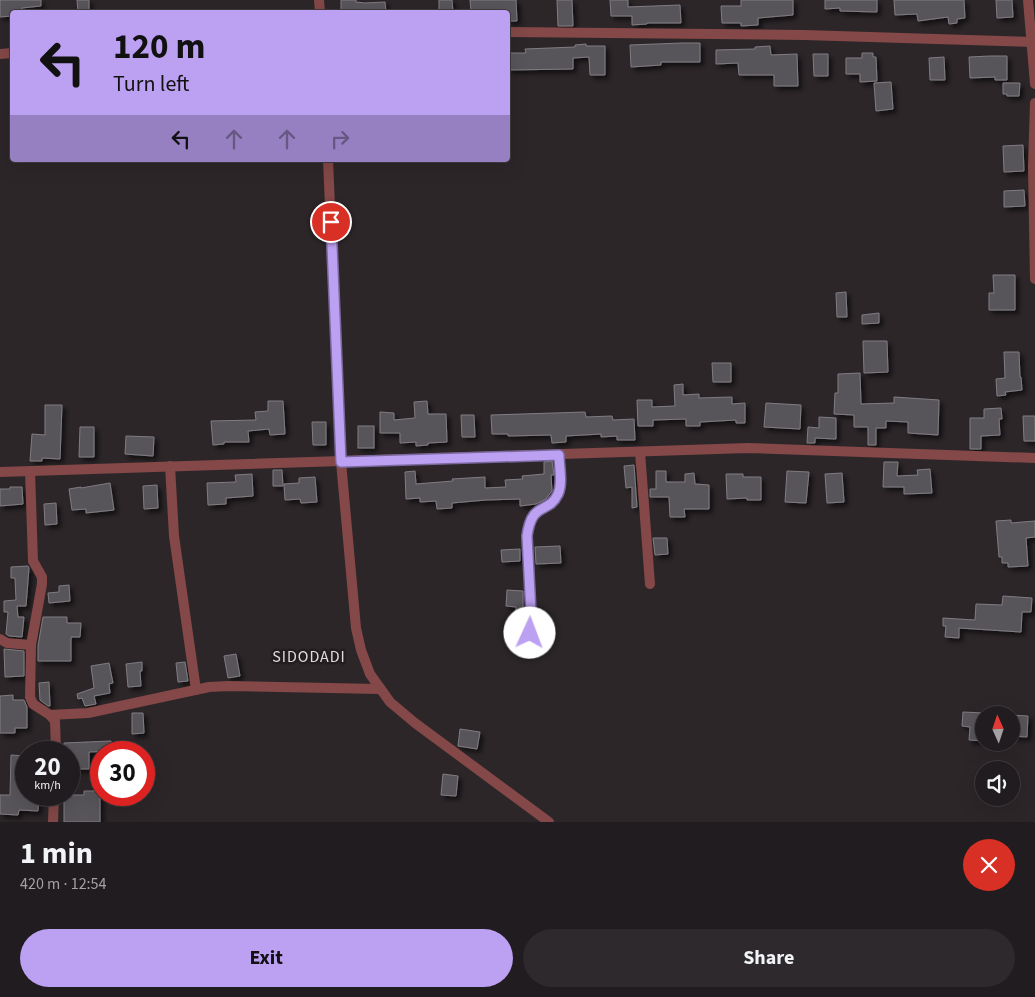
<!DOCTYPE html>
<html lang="en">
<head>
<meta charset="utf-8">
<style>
  body { margin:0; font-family:"Source Sans 3",sans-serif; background:#2d292c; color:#f1f3f6; height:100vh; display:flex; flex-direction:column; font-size:19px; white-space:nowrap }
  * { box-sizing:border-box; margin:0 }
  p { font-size:16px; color:#a2a1a4 }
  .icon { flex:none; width:28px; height:28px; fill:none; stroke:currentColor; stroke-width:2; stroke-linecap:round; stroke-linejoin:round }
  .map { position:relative; height:822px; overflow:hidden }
  .sheet { display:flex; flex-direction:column; background:#211c1f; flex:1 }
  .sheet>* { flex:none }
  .hud { position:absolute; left:10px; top:10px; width:500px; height:152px; border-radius:5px; box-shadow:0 5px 20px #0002,0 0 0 1px #3e3a3d; background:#bca0f2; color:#111; overflow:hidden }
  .needle { width:32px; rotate:357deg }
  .controls { position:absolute; left:975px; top:706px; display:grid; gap:10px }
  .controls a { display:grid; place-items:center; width:45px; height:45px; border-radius:50%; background:#211c1f; box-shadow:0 5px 20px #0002,0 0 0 1px #3e3a3d; font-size:25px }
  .speed { position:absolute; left:15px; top:741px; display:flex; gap:10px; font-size:25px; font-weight:700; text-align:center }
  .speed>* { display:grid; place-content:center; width:65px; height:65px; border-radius:50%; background:#211c1f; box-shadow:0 5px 20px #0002,0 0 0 1px #3e3a3d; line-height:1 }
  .speed small { font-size:12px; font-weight:400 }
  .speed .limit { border:8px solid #d22; background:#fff; color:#111 }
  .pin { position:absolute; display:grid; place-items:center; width:42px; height:42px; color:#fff; margin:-21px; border:2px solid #fff; border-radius:50%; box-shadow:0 1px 5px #0007 }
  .me { position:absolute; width:55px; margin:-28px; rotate:2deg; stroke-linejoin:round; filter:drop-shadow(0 0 4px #0008) }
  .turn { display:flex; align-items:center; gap:18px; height:105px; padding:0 20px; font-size:22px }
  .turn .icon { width:65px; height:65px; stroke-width:2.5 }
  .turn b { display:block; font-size:35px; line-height:42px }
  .lanes { display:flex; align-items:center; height:48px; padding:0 20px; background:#0003; justify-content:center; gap:25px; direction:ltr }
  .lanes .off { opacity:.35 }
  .round { display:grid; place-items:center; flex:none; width:52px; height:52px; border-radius:26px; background:#2d292c }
  .head { display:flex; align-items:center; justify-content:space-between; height:85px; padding:0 20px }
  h1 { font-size:30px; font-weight:700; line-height:38px }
  .cta { display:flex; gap:10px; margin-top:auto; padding:10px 20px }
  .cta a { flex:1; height:58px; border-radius:30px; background:#bca0f2; color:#111; font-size:20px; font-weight:700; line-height:58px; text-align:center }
  .cta a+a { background:#2d292c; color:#f1f3f6 }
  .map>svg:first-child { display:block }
  .building { fill:#58545a; stroke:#807c82; filter:url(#shadow) }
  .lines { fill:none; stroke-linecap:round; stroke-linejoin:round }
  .street { stroke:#834847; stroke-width:10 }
  .route-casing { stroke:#7a689d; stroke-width:12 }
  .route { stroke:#bca0f2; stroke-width:9 }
  .labels { text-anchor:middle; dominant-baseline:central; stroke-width:5; stroke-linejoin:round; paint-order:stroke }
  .quarter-label { font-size:16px; letter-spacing:1px; fill:#e1dcde; stroke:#231d1f }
</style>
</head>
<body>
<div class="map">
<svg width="1035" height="822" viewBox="0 0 1035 822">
  <defs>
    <filter id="shadow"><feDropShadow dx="3.5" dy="3.5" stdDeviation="2.5" flood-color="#0009"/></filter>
  </defs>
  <rect width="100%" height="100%" fill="#2c2629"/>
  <g class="building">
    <path d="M 0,0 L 41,0 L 41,6 L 22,8 L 22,12 L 12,12 L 12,16 L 0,17 Z"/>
    <path d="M 77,0 L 89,0 L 89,12 L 78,12 Z"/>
    <path d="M 341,0 L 356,0 L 356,2 L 365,3 L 385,2 L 386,12 L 341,12 Z"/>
    <path d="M 439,0 L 452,0 L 453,12 L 439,12 Z"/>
    <path d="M 470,0 L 516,0 L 517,21 L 508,21 L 508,12 L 471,12 Z"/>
    <path d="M 557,0 L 572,0 L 573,26 L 558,26 Z"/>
    <path d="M 610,0 L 628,0 L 628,7 L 680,5 L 681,23 L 647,23 L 647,24 L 632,25 L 632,16 L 611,16 Z"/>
    <path d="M 741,0 L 793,0 L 793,15 L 758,18 L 758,25 L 741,26 L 741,23 L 722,23 L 721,6 L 741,6 Z"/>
    <path d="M 825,0 L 877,0 L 877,12 L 840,11 L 840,8 L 825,9 Z"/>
    <path d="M 894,0 L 964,0 L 965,18 L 957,19 L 957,23 L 949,24 L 948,17 L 918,21 L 917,14 L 895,15 Z"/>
    <path d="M 996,0 L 1012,0 L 1013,17 L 997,18 Z"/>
    <path d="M 682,43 L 700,43 L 700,62 L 661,62 L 661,65 L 631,67 L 630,45 Z"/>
    <path d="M 586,44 L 586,46 L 605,46 L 605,75 L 590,75 L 589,57 L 573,58 L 573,69 L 508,70 L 508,53 L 526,53 L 525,49 L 575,47 L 575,45 Z"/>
    <path d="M 770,46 L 771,55 L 797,54 L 798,86 L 774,86 L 774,75 L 739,75 L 738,63 L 716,64 L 716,50 L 755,49 L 755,47 Z"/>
    <path d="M 862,53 L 873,53 L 873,57 L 876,57 L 877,81 L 860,82 L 860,74 L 846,74 L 846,58 L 862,58 Z"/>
    <path d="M 813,54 L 828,54 L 828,76 L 814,76 Z"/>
    <path d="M 990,56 L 1007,56 L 1007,80 L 995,80 L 995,77 L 970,78 L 969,57 Z"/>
    <path d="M 944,57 L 945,80 L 930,80 L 929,58 Z"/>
    <path d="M 891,82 L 893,109 L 876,111 L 874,83 Z"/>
    <path d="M 1003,83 L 1020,83 L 1019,96 L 1007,96 L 1007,94 L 1003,94 Z"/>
    <path d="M 1023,145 L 1024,171 L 1004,172 L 1003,146 Z"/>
    <path d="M 1024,190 L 1025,206 L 1004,207 L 1004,191 Z"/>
    <path d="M 993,275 L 1015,275 L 1015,310 L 989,310 L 989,293 L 994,293 Z"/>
    <path d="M 846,292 L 847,317 L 837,317 L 836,293 Z"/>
    <path d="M 879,313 L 879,323 L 862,324 L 862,315 Z"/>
    <path d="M 863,341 L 887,341 L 888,372 L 864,373 Z"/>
    <path d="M 1004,352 L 1019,352 L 1020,377 L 1021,377 L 1022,390 L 1005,392 L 1006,395 L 997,396 L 996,379 L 1005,378 Z"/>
    <path d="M 712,363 L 731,363 L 731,382 L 713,382 Z"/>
    <path d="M 860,373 L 861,404 L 894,403 L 894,397 L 939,400 L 938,435 L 908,433 L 908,422 L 886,421 L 886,428 L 876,428 L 876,445 L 868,445 L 868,427 L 854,427 L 854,415 L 834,414 L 835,393 L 838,393 L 838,374 Z"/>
    <path d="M 683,384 L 683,395 L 699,394 L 699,398 L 732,397 L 732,404 L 745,403 L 745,423 L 736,423 L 736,420 L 700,422 L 700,426 L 686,426 L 686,419 L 653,420 L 653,426 L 638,426 L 637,400 L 652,400 L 652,407 L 675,406 L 674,385 Z"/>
    <path d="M 268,401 L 283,401 L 285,434 L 270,435 L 269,429 L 248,431 L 249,442 L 224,442 L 224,444 L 213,445 L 211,421 L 256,420 L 255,412 L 268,411 Z"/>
    <path d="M 427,401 L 428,414 L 446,414 L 447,442 L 428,443 L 428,445 L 416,446 L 416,442 L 400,443 L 400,433 L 380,433 L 380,412 L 394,413 L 394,420 L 415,418 L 414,402 Z"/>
    <path d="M 766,403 L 801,405 L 800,429 L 764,427 Z"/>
    <path d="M 45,405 L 62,405 L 60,459 L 42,458 L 42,461 L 30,461 L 32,434 L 45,435 Z"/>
    <path d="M 1001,408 L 1002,419 L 999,419 L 1000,435 L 981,436 L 981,449 L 970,449 L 970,418 L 984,418 L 984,409 Z"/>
    <path d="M 585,412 L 586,417 L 612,416 L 613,420 L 634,419 L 635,440 L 617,440 L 617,436 L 601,437 L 601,434 L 566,436 L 566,442 L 552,443 L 551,435 L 508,436 L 508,434 L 492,434 L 491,415 Z"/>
    <path d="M 461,415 L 474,415 L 475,437 L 462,437 Z"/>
    <path d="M 1023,416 L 1035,416 L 1035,441 L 1024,441 Z"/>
    <path d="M 819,417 L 836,418 L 836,439 L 815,438 L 815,443 L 807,443 L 808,427 L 819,428 Z"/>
    <path d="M 312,422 L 326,422 L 326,445 L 313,445 Z"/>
    <rect x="358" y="426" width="16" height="22"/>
    <path d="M 80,427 L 94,427 L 94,457 L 79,457 Z"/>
    <path d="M 126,436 L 154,437 L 153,456 L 125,454 Z"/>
    <path d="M 552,461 L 554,475 L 551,475 L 552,491 L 546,499 L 536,504 L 520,506 L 520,499 L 486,500 L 452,503 L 452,508 L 437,509 L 436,501 L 420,502 L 420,498 L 406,499 L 405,472 L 415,471 L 416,484 L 453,481 L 452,479 L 485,477 L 485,488 L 506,487 L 505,480 L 523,479 L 522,476 L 544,474 L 544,462 Z"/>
    <path d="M 884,462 L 898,462 L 897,476 L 918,475 L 917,470 L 930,469 L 932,493 L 904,494 L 904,487 L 883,487 Z"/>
    <path d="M 634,465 L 637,507 L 632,508 L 632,487 L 626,488 L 624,466 Z"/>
    <path d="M 273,470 L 282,470 L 283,486 L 273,486 Z"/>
    <path d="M 656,471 L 666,471 L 666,482 L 685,482 L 685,474 L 694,473 L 695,484 L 709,485 L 709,509 L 684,509 L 685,517 L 670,517 L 669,497 L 650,497 L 650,489 L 656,489 Z"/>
    <path d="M 787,471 L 809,472 L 806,503 L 785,502 Z"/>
    <path d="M 842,473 L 844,502 L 827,503 L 825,474 Z"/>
    <path d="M 252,474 L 253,496 L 226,498 L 226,504 L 208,505 L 207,483 L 236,482 L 235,475 Z"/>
    <path d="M 726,474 L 743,474 L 743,477 L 761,477 L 761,500 L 747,500 L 747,498 L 727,499 Z"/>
    <path d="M 315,477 L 317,502 L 301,503 L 300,499 L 285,500 L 284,484 L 299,483 L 299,478 Z"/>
    <path d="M 110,483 L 114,510 L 86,513 L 86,509 L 72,510 L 69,489 L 81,487 L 81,488 Z"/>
    <path d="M 157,485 L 158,508 L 144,509 L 143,486 Z"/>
    <path d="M 10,487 L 22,487 L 23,504 L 0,506 L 0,489 L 10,489 Z"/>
    <path d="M 56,503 L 57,524 L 45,525 L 44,504 Z"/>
    <path d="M 1011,520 L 1011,523 L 1035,521 L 1035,537 L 1026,538 L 1028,566 L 1008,567 L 1008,563 L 1002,563 L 1002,557 L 999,557 L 996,521 Z"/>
    <path d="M 653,538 L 667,538 L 668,554 L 655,555 Z"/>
    <path d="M 560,546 L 561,563 L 536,564 L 535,547 Z"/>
    <path d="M 520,549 L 520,561 L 502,562 L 501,550 Z"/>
    <path d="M 28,566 L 29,568 L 26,606 L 17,606 L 18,617 L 24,617 L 22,637 L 9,636 L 6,634 L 8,612 L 4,612 L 4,601 L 16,600 L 15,578 L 11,578 L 11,567 Z"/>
    <path d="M 69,585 L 70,601 L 49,603 L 48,593 L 59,592 L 59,586 Z"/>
    <path d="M 507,590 L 523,591 L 523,630 L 516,630 L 516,607 L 506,606 Z"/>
    <path d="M 1003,596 L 1032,598 L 1031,612 L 1022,612 L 1021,632 L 959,628 L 959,638 L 945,637 L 946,626 L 943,626 L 943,618 L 975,620 L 976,604 L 1002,605 Z"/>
    <path d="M 43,617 L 67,617 L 67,623 L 81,623 L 80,637 L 71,637 L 71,661 L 38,661 L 38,646 Z"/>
    <path d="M 4,649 L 24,651 L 24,676 L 5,677 Z"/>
    <path d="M 236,654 L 240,676 L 228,678 L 224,656 Z"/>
    <path d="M 142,662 L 142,671 L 140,671 L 141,686 L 128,687 L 126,664 Z"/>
    <path d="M 185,662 L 188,681 L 178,682 L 176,663 Z"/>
    <path d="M 109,663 L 113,683 L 109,684 L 110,693 L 94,696 L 96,704 L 85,706 L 82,698 L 78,699 L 77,694 L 94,688 L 91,666 Z"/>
    <path d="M 49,682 L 50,706 L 48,706 L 40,700 L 39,683 Z"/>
    <path d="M 13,695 L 13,700 L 24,700 L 27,707 L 27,728 L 15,728 L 15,733 L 0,733 L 0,696 Z"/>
    <path d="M 963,712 L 984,713 L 984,741 L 969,740 L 970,727 L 962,726 Z"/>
    <path d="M 132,713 L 143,713 L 144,733 L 132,734 Z"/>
    <path d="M 1011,715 L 1028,716 L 1027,737 L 1011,736 Z"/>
    <path d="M 460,729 L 480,732 L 477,749 L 458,746 Z"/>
    <path d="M 111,741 L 111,751 L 89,752 L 89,769 L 71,769 L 70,752 L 64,752 L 64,743 Z"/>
    <path d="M 11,755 L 26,756 L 26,796 L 39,797 L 38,811 L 19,810 L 18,815 L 0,814 L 0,795 L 10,795 Z"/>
    <path d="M 443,774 L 458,776 L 456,796 L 441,795 Z"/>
    <path d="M 84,791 L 100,791 L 100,822 L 64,822 L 64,795 L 84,795 Z"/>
  </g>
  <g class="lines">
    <g class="street">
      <path d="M 319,0 L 320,12"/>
      <path d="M 1028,0 L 1035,84"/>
      <path d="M 508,32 L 804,35 L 1035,42"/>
      <path d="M 0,54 L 12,53"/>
      <path d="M 1035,103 L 1033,167 L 1035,279"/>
      <path d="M 328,160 L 341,462 L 356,628 L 361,650 L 370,674 L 390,702 L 415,723 L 549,822"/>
      <path d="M 640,452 L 650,584"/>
      <path d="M 170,466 L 174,536 L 196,690"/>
      <path d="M 30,471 L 33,561 L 42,577 L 42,584 L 31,645 L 30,697 L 33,704 L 50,715 L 55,721 L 56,752"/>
      <path d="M 0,472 L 748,448 L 1035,458"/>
      <path d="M 530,633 L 531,613 L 527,536 C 532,500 548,515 558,494 C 563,483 559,466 559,455"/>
      <path d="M 0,639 L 7,643 L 31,645"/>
      <path d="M 50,715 L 88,713 L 209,687 L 228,686 L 380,689"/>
      <path d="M 53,822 L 54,795"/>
    </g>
  </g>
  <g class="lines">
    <defs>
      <path id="route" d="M 331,222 L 341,462 L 559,455 C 559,466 563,483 558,494 C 548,515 532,500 527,536 L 531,613 L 530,633"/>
    </defs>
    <use href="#route" class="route-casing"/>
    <use href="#route" class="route"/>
  </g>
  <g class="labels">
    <g class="quarter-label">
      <text x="309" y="657">SIDODADI</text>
    </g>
  </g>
</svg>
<div class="controls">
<a><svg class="needle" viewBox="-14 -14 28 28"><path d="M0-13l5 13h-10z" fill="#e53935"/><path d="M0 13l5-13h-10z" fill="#a2a1a4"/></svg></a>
<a><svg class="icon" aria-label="sound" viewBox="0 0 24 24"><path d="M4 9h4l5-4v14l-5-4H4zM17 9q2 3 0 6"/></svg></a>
</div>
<div class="speed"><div>20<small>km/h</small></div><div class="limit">30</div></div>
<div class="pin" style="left:331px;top:222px;background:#d93025"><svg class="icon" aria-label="arrive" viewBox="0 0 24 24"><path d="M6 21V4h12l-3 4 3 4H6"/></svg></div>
<svg class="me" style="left:530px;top:633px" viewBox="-20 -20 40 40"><circle r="19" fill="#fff"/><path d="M0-13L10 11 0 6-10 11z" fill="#bca0f2"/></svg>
<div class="hud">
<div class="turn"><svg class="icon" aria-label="left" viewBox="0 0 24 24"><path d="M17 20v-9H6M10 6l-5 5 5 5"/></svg><div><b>120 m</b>Turn left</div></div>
<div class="lanes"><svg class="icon" aria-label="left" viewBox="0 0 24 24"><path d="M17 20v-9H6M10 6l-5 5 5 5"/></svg><svg class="icon off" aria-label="ahead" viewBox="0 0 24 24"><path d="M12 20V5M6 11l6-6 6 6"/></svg><svg class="icon off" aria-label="ahead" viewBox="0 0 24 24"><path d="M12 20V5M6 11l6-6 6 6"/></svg><svg class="icon off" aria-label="right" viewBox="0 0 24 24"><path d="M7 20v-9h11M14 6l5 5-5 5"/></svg></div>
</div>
</div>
<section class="sheet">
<div class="head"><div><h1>1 min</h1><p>420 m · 12:54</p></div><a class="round" style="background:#d93025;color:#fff"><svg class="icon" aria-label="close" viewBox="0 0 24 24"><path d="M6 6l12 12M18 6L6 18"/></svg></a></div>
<div class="cta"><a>Exit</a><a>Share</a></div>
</section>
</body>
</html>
